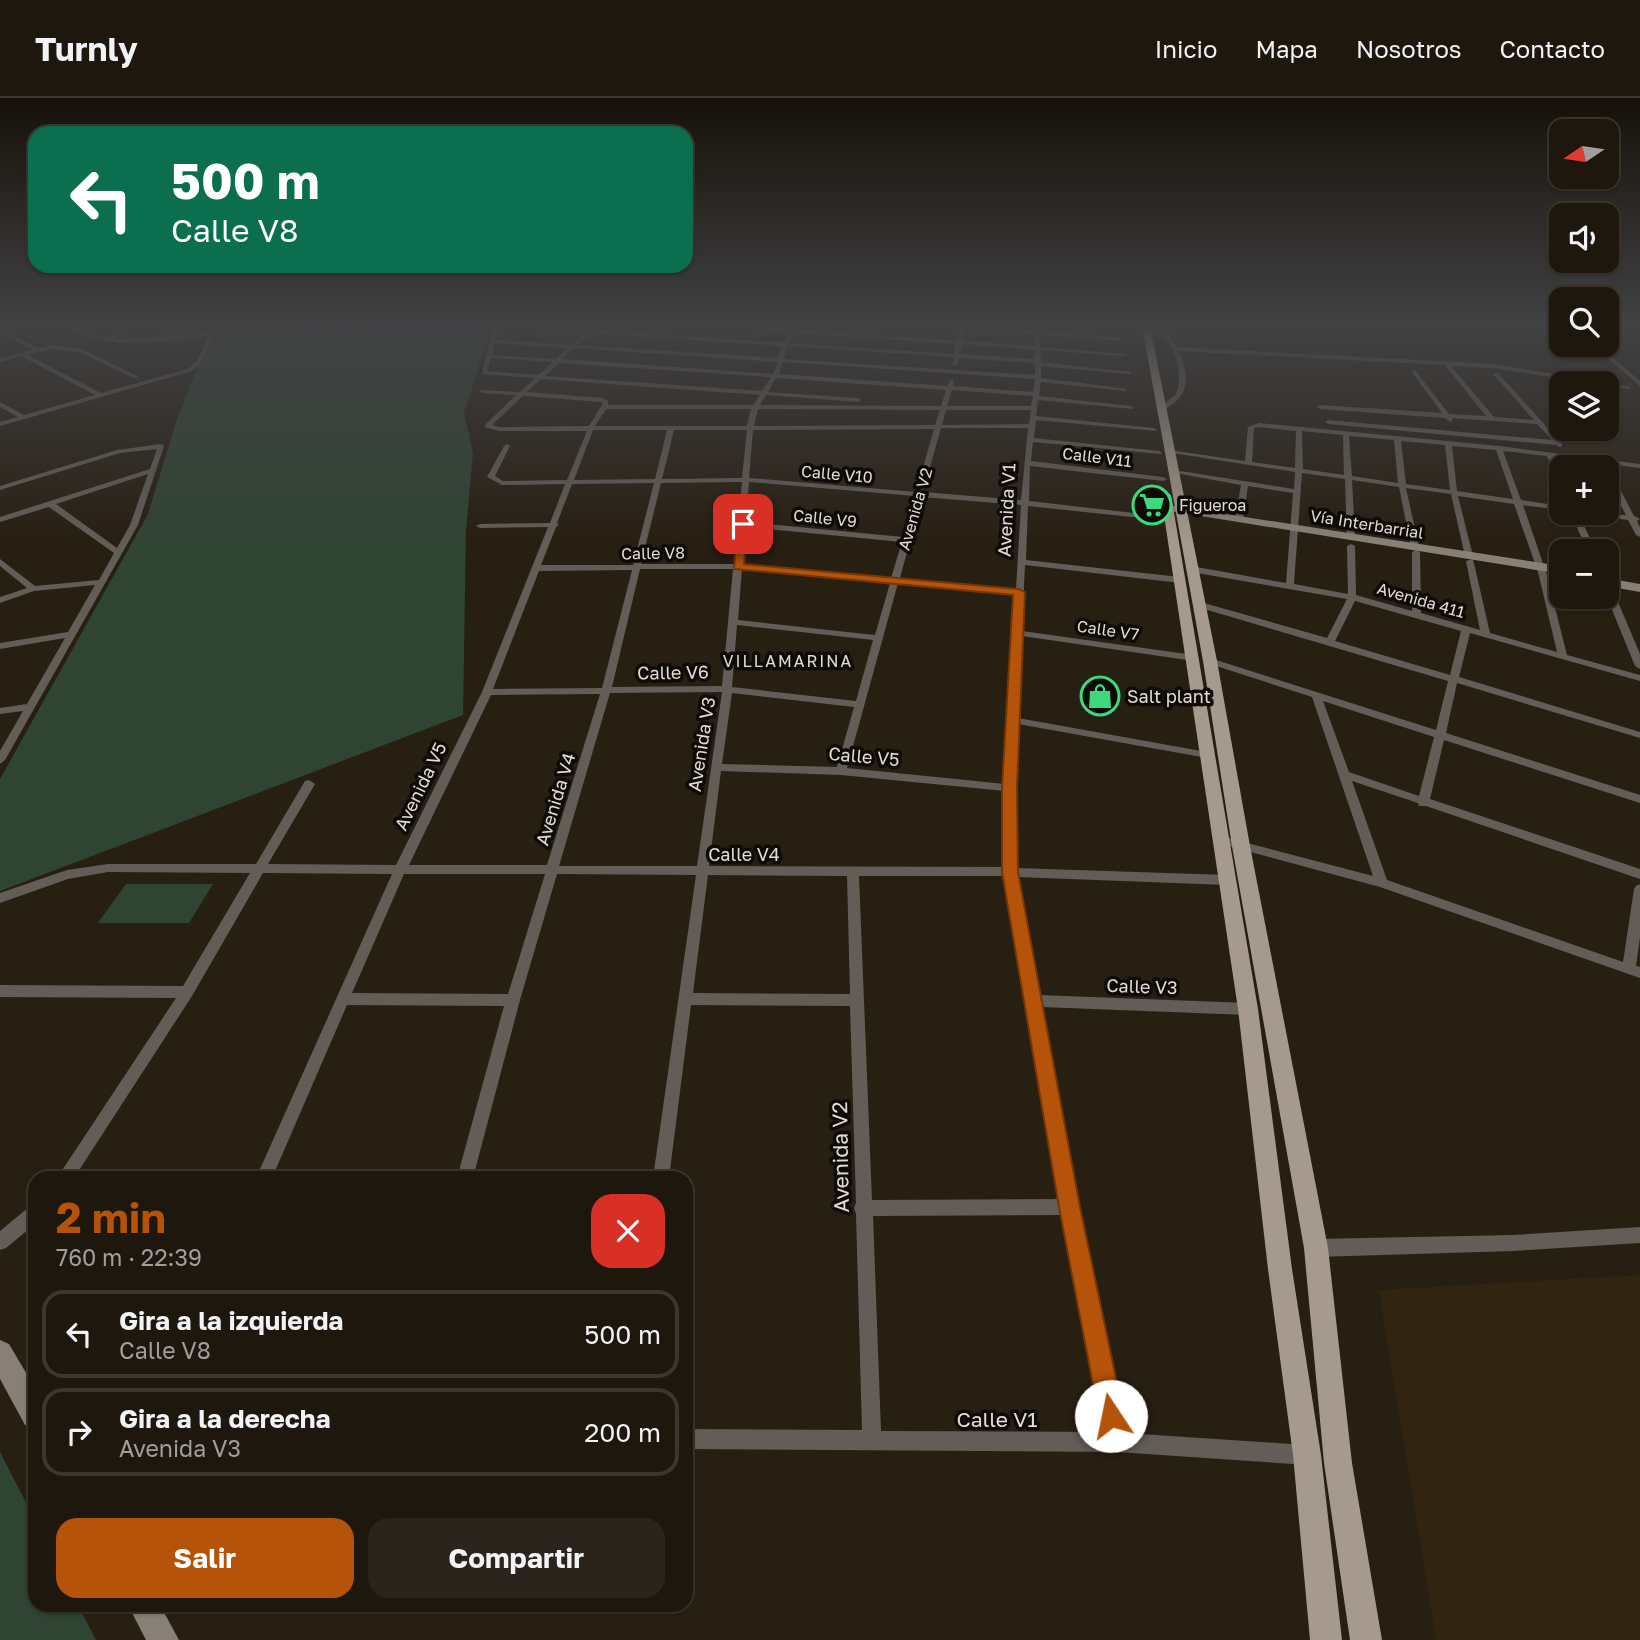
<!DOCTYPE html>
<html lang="es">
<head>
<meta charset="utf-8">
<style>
  body { margin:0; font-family:"Golos Text",sans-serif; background:#2b241c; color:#f1f3f6; height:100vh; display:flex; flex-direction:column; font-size:26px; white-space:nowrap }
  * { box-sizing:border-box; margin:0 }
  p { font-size:23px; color:#a19f9e }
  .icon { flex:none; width:38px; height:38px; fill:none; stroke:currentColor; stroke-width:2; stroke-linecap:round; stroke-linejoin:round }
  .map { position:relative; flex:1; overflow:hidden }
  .sheet { position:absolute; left:28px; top:1073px; width:665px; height:441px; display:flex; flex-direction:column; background:#1e170e; border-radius:21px; box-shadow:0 2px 5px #0004,0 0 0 2px #3c362e }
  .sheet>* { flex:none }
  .top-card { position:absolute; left:28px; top:28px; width:665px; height:147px; border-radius:21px; box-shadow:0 2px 5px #0004,0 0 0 2px #3c362e; background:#0b6e4f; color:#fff; overflow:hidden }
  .needle { width:46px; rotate:257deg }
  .buttons { position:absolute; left:1549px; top:21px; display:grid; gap:14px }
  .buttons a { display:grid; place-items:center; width:70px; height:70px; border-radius:14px; background:#1e170e; box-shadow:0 2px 5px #0004,0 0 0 2px #3c362e; font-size:35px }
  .pin { position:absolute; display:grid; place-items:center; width:60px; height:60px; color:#fff; margin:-30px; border-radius:14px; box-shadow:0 4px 10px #0006 }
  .me { position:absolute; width:77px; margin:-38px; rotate:349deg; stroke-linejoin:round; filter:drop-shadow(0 0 5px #0008) }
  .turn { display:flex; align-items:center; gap:24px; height:147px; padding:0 28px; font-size:32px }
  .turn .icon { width:91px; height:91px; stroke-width:2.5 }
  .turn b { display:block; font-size:49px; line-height:60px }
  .round { display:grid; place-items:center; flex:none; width:74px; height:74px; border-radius:21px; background:#2b241c }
  .head { display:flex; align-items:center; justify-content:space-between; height:119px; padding:0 28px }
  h1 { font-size:42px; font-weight:700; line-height:52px; color:#b45309 }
  .action { display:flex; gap:14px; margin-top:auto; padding:14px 28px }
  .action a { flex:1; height:80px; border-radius:21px; background:#b45309; color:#fff; font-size:28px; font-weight:700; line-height:80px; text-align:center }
  .action a+a { background:#2b241c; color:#f1f3f6 }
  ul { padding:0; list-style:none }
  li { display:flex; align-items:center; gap:21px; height:88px; margin:0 14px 10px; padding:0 14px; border:4px solid #3c362e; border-radius:21px }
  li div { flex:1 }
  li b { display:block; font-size:26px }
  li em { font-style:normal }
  header { display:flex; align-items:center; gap:42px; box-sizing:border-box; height:98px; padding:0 35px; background:#1e170e; border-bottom:2px solid #3c362e }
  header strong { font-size:33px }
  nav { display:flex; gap:38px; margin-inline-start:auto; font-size:24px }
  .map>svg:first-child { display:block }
  .built { fill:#312512 }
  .green { fill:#304434 }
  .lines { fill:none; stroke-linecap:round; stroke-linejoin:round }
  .street { fill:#625d57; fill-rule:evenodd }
  .secondary { fill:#888076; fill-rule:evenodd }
  .primary { fill:#a59a8d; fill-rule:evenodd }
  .route { fill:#b45309; stroke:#753606; stroke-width:2 }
  .labels { text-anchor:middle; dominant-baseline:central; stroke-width:7; stroke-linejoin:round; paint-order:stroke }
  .far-street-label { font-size:16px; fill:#e2dcd4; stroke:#0e0a05 }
  .far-poi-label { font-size:16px; fill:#e2dcd4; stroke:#0e0a05; text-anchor:start }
  .far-neighbourhood-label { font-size:16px; letter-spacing:2px; fill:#e2dcd4; stroke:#0e0a05 }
  .street-label { font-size:18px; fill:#e2dcd4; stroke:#0e0a05 }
  .poi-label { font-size:18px; fill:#e2dcd4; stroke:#0e0a05; text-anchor:start }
  .near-street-label { font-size:21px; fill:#e2dcd4; stroke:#0e0a05 }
</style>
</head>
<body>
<header>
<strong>Turnly</strong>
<nav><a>Inicio</a><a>Mapa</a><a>Nosotros</a><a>Contacto</a></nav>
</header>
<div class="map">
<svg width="1640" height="1542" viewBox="0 0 1640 1542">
  <rect width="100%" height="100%" fill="#281f13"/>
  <path class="built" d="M 1640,1177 L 1640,1542 L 1436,1542 L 1379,1192 Z"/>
  <g class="green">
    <path d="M 363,228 L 491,228 L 464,315 L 473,355 L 466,432 L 463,617 L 0,793 L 0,681 L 148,416 L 177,321 L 210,238 Z"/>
    <path d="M 126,786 L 213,786 L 189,825 L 98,825 Z"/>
    <path d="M 0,1354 L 35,1422 L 35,1507 L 78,1507 L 96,1542 L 0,1542 Z"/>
  </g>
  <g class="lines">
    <g class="street">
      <path d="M 68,228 L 76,228 L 93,237 L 110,240 L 122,228 L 128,228 L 115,241 L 157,239 L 169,228 L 175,228 L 164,239 L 210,235 L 215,229 L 218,231 L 216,235 L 301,228 L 327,228 L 214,238 L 202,264 L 192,273 L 0,328 L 0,324 L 18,319 L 0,309 L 0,304 L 24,317 L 95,297 L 21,258 L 0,264 L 0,260 L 33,252 L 0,235 L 0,231 L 39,250 L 52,247 L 82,251 L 139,279 L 134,280 L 79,254 L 52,251 L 27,257 L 101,295 L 188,271 L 197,263 L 208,239 C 161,243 110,255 68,228 Z"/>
      <path d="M 493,228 L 499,228 L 495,242 L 572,247 L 584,235 L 501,228 L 588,232 L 592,228 L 598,228 L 594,232 L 783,245 L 790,234 L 718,228 L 792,231 L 794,228 L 800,228 L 797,232 L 957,243 L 960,231 L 940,228 L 1034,233 L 1034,228 L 1040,228 L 1040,233 L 1124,240 L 1122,243 L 1040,237 L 1040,249 L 1126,256 L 1123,258 L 1040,252 L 1041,264 L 1132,274 L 1129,276 L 1041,268 L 1041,280 L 1128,291 L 1125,293 L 1041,284 L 1039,298 L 1131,308 L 1133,309 L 1133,311 L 1038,302 L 1036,318 L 1154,330 L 1157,332 L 1156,333 L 1036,322 L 1034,340 L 1159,353 L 1162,355 L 1161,356 L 1033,344 L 1031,363 L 1163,379 L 1167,381 L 1163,383 L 1030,368 L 1029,403 L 1169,419 L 1173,421 L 1169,423 L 1028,408 L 1026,462 L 1180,479 L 1184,482 L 1180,485 L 1025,467 L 1022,533 L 1194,557 L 1199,560 L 1194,563 L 1022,538 L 1018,620 L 1207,654 L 1212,657 L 1207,660 L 1018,626 L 1016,770 L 1227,777 L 1233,782 L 1227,787 L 1017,779 L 1039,897 L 1248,905 L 1253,907 L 1255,911 L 1253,915 L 1248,917 L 1041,909 L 1078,1109 L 1125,1335 L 1307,1347 L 1314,1350 L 1317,1357 L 1314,1364 L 1307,1367 L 1117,1354 L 686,1351 L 686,1331 L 862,1332 L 856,1116 L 854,1110 L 856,1105 L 850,908 L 691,907 L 669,1080 L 653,1080 L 696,777 L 557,776 L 520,902 L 473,1080 L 457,1080 L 504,908 L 347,907 L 272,1080 L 256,1080 L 392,776 L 263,775 L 192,898 L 74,1080 L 57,1080 L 176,900 L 0,899 L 0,887 L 183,888 L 250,775 L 108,774 L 68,781 L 0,805 L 0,795 L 67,772 L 108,766 L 256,766 L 305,683 L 309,682 L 315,686 L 268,766 L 396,767 L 482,594 L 548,429 L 480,430 L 476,428 L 480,426 L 550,425 L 565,386 L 502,387 L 487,379 L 504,348 L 507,346 L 510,348 L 495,378 L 503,383 L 567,382 L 587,333 L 499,333 L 485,329 L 485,327 L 516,297 L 482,295 L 480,292 L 520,294 L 535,280 L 482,276 ZM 965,231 L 1034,236 L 1035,248 L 963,243 ZM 590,235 L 781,248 L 778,260 L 578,247 ZM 795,235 L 956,246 L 954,256 L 789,245 ZM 494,245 L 568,250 L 556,261 L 492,257 ZM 962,246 L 1035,252 L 1035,261 L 960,256 ZM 787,248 L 954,259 L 952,266 L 955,268 L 958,266 L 959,260 L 1035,265 L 1035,277 L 784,261 ZM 574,250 L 778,264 L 773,276 L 562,261 ZM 491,260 L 553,264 L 538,277 L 487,273 ZM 783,264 L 1035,281 L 1035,282 L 1033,294 L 953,288 L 954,283 L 951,281 L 947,288 L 779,276 ZM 559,265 L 771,279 L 762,293 L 545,278 ZM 776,280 L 946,292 L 941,308 L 760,307 L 766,297 L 858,304 L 861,302 L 858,300 L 768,294 ZM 541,281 L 760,297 L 753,307 L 608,307 L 608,303 L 602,300 L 527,294 ZM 952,292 L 1033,298 L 1031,308 L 947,308 ZM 523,298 L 601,304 L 603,305 L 589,328 L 499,329 L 492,327 ZM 606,311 L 751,311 L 747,328 L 595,328 ZM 758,311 L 940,312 L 935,327 L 754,328 ZM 946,312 L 1031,312 L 1029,326 L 942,327 ZM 941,330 L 1028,330 L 1021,402 L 923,394 ZM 934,331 L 916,394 L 749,380 L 753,332 ZM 593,332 L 667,332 L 655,381 L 574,382 ZM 674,332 L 747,332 L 742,380 L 662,381 ZM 742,384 L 734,466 L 641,466 L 661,385 ZM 749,384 L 915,398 L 903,439 L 746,424 ZM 654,385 L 633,467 L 541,467 L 556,429 L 559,427 L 557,425 L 572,386 ZM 922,399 L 1021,407 L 1016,491 L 900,480 ZM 745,429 L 902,444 L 891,480 L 742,466 ZM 640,471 L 733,471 L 722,588 L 612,589 ZM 742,471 L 890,485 L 875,537 L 738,522 ZM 632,472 L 602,590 L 493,591 L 539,473 ZM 898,485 L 1015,496 L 1005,686 L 847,670 ZM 737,527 L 873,542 L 856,603 L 732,589 ZM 722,594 L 697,768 L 559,768 L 610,595 ZM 732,595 L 854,609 L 837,669 L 722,666 ZM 600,596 L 547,767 L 409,767 L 491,597 ZM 721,673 L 841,677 L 1005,693 L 1004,769 L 709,768 ZM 404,776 L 545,776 L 508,896 L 352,895 ZM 708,777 L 847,778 L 850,896 L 693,895 ZM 859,778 L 1005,778 L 1060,1101 L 872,1102 ZM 1063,1117 L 1105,1334 L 881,1333 L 873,1118 Z"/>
      <path d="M 1154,228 C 1166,228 1172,240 1177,249 L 1493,266 L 1631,289 L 1628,291 L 1606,287 L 1606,285 L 1592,285 L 1493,270 L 1451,268 L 1494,319 L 1534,322 L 1493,276 L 1498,275 L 1562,346 L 1562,348 L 1560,349 L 1556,347 L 1328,326 L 1325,324 L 1328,322 L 1552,342 L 1537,326 L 1452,320 L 1453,322 L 1450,324 L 1445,320 L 1320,311 L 1317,309 L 1320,307 L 1442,315 L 1412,274 L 1415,272 L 1449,316 L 1486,318 L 1445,267 L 1179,253 C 1190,280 1190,300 1161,313 L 1158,311 L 1159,310 L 1176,296 C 1185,272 1173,245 1154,228 Z"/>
      <path d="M 1592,247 L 1598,247 L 1640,283 L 1640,288 Z"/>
      <path d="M 1259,325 L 1499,348 L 1640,366 L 1640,370 L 1555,359 L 1561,373 L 1561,384 L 1557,382 L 1547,358 L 1503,353 L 1521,402 L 1561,408 L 1561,412 L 1523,407 L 1546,474 L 1567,557 L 1640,577 L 1640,583 L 1470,535 L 1459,579 L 1640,634 L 1640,640 L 1457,585 L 1446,635 L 1640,697 L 1640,705 L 1444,642 L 1430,701 L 1640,771 L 1640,781 L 1426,708 L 1419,708 L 1418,705 L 1352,683 L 1387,782 L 1623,864 L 1634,791 L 1636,788 L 1640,786 L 1640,839 L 1636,868 L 1640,869 L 1640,880 L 1380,789 L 1217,745 L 1215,742 L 1217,739 L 1221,738 L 1373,778 L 1312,599 L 1207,565 L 1207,561 L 1213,561 L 1436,632 L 1448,583 L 1194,508 L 1194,504 L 1197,503 L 1327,540 L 1347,501 L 1191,474 L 1187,471 L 1191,468 L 1286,485 L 1293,395 L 1248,388 L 1243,422 L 1239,424 L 1235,422 L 1241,387 L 1170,374 L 1174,372 L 1294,391 L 1295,374 L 1166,354 L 1169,352 L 1245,363 L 1248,329 ZM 1259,329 L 1296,333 L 1295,370 L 1252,364 L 1254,330 ZM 1302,333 L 1343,337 L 1344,377 L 1303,371 ZM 1349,338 L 1394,342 L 1398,385 L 1352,378 ZM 1401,343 L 1445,347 L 1450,392 L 1406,386 ZM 1452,348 L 1496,352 L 1513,401 L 1457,393 ZM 1302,375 L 1345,381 L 1347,440 L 1351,442 L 1355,440 L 1352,382 L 1399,389 L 1411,449 L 1415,451 L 1419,449 L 1406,390 L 1451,396 L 1465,458 L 1469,460 L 1473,458 L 1458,398 L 1514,406 L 1538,474 L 1557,554 L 1490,535 L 1473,461 L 1466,463 L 1480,532 L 1421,515 L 1420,454 L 1416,452 L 1412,454 L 1412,513 L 1356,497 L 1355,448 L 1351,446 L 1347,448 L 1348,496 L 1294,486 ZM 1355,503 L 1461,533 L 1450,577 L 1335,543 ZM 1323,603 L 1434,639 L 1419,698 L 1349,674 Z"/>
      <path d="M 161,346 L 164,348 L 138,427 L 5,662 L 0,666 L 0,653 L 23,613 L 0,616 L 0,610 L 27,606 L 65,540 L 0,551 L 0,545 L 68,534 L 95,487 L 34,493 L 0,505 L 0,499 L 27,490 L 0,468 L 0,461 L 35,488 L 99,482 L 114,455 L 49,409 L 0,424 L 0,419 L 150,371 L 157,351 L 120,355 L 0,392 L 0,388 L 117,352 ZM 148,376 L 130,427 L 117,450 L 56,406 Z"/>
      <path d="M 1606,370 L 1610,372 L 1634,418 L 1640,421 L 1637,423 L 1640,429 L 1640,439 L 1636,437 L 1628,422 L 1591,417 L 1587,415 L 1626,417 L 1606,380 Z"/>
      <path d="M 1570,415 L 1578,415 L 1596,453 L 1588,453 Z"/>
      <path d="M 1606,483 L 1610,485 L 1640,556 L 1640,571 L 1635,568 L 1606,497 Z"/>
      <path d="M 35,1107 L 35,1126 L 6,1150 L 0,1152 L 0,1133 L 29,1109 Z"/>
      <path d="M 1640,1129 L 1640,1145 L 1513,1153 L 1316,1159 L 1310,1156 L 1307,1150 L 1310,1144 L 1316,1141 L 1513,1137 Z"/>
    </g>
    <g class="secondary">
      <path d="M 1168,407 L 1561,468 L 1561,476 L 1164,412 L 1164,408 Z"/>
      <path d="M 1606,480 L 1640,486 L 1640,494 L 1606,488 Z"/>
      <path d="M 0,1242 L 9,1246 L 35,1290 L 35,1331 L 25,1327 L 0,1281 Z"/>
      <path d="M 128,1507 L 160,1507 L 179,1542 L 146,1542 Z"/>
    </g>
    <g class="primary">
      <path d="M 1142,228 L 1150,228 L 1217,563 L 1250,748 L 1328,1150 L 1352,1365 L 1382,1542 L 1350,1542 L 1324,1365 L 1304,1150 L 1232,748 L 1203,563 Z"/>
      <path d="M 1166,394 L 1171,397 L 1258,911 L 1292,1171 L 1321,1357 L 1342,1542 L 1310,1542 L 1293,1357 L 1268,1171 L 1238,911 L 1161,397 Z"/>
    </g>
  </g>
  <linearGradient id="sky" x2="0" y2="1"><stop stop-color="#16110a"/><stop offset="0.51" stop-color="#424244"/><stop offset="1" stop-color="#424244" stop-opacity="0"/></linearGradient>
  <rect width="1640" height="444" fill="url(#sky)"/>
  <path class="route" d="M 743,423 L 748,426 L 744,466 L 1019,491 L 1025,494 L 1017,690 L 1018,774 L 1080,1109 L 1124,1318 L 1120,1327 L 1111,1330 L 1103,1327 L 1099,1318 L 1059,1109 L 1002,774 L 1002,690 L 1013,497 L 734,471 L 737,426 Z"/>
  <defs>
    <symbol id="supermarket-ring" viewBox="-11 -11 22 22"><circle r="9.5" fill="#0e0a05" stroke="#3dd77e" stroke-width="1.5"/><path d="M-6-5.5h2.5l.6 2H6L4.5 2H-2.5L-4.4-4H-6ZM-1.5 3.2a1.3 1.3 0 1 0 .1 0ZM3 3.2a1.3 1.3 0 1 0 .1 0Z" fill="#3dd77e"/></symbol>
    <symbol id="shop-ring" viewBox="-11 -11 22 22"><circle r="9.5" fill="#0e0a05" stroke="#3dd77e" stroke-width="1.5"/><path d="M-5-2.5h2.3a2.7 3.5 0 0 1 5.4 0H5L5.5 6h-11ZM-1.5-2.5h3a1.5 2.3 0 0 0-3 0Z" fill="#3dd77e"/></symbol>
  </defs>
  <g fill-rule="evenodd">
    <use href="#supermarket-ring" x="1130" y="385" width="44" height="44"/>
    <use href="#shop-ring" x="1078" y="576" width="44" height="44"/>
  </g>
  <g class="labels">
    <g class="far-street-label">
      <text transform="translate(1097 359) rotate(7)">Calle V11</text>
      <text transform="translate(837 376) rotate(5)">Calle V10</text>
      <text transform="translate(915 411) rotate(-74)">Avenida V2</text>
      <text transform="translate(825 420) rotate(6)">Calle V9</text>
      <text transform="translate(1367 426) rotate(9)">Vía Interbarrial</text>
      <text transform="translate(653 455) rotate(-1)">Calle V8</text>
      <text transform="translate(1421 502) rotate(16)">Avenida 411</text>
      <text transform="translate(1108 532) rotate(8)">Calle V7</text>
    </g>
    <g class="far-poi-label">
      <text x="1179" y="407">Figueroa</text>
    </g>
    <g class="far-neighbourhood-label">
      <text x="788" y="563">VILLAMARINA</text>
    </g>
    <g class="street-label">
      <text transform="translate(1006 412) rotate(-87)">Avenida V1</text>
      <text transform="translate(673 574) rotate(-1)">Calle V6</text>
      <text transform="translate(701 646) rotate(-81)">Avenida V3</text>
      <text transform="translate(864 658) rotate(5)">Calle V5</text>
      <text transform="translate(420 688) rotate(-64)">Avenida V5</text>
      <text transform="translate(555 701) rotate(-73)">Avenida V4</text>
      <text x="744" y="756">Calle V4</text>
      <text transform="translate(1142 888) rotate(2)">Calle V3</text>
    </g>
    <g class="poi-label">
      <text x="1127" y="598">Salt plant</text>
    </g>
    <g class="near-street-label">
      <text transform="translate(840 1059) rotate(-91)">Avenida V2</text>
      <text x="997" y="1321">Calle V1</text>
    </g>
  </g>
</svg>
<div class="buttons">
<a><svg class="needle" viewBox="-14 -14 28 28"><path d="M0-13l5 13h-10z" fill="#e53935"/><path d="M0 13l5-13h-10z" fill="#a19f9e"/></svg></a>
<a><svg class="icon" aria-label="sound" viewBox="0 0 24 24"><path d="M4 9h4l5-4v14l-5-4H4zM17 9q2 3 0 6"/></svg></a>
<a><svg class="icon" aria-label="search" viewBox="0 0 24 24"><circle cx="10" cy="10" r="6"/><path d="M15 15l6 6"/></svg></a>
<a><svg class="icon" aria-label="layers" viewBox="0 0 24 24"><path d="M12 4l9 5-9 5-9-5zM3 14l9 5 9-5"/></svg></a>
<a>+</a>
<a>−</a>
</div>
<div class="pin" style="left:743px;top:426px;background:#d93025"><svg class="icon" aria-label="arrive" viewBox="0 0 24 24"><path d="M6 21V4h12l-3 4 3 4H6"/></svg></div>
<svg class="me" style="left:1111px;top:1318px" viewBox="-20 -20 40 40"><circle r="19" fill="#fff"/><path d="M0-13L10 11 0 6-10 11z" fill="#b45309"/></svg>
<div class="top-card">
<div class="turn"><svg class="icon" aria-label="left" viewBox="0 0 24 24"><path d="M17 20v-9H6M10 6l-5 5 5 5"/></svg><div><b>500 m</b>Calle V8</div></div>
</div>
<section class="sheet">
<div class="head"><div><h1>2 min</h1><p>760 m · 22:39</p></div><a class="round" style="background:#d93025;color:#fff"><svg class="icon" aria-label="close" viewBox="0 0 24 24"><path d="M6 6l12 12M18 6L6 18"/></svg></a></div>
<ul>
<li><svg class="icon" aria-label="left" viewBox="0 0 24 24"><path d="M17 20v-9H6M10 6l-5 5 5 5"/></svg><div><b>Gira a la izquierda</b><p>Calle V8</p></div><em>500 m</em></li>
<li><svg class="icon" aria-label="right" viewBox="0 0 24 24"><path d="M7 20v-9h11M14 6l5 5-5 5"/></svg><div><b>Gira a la derecha</b><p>Avenida V3</p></div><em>200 m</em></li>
</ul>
<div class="action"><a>Salir</a><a>Compartir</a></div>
</section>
</div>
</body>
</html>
